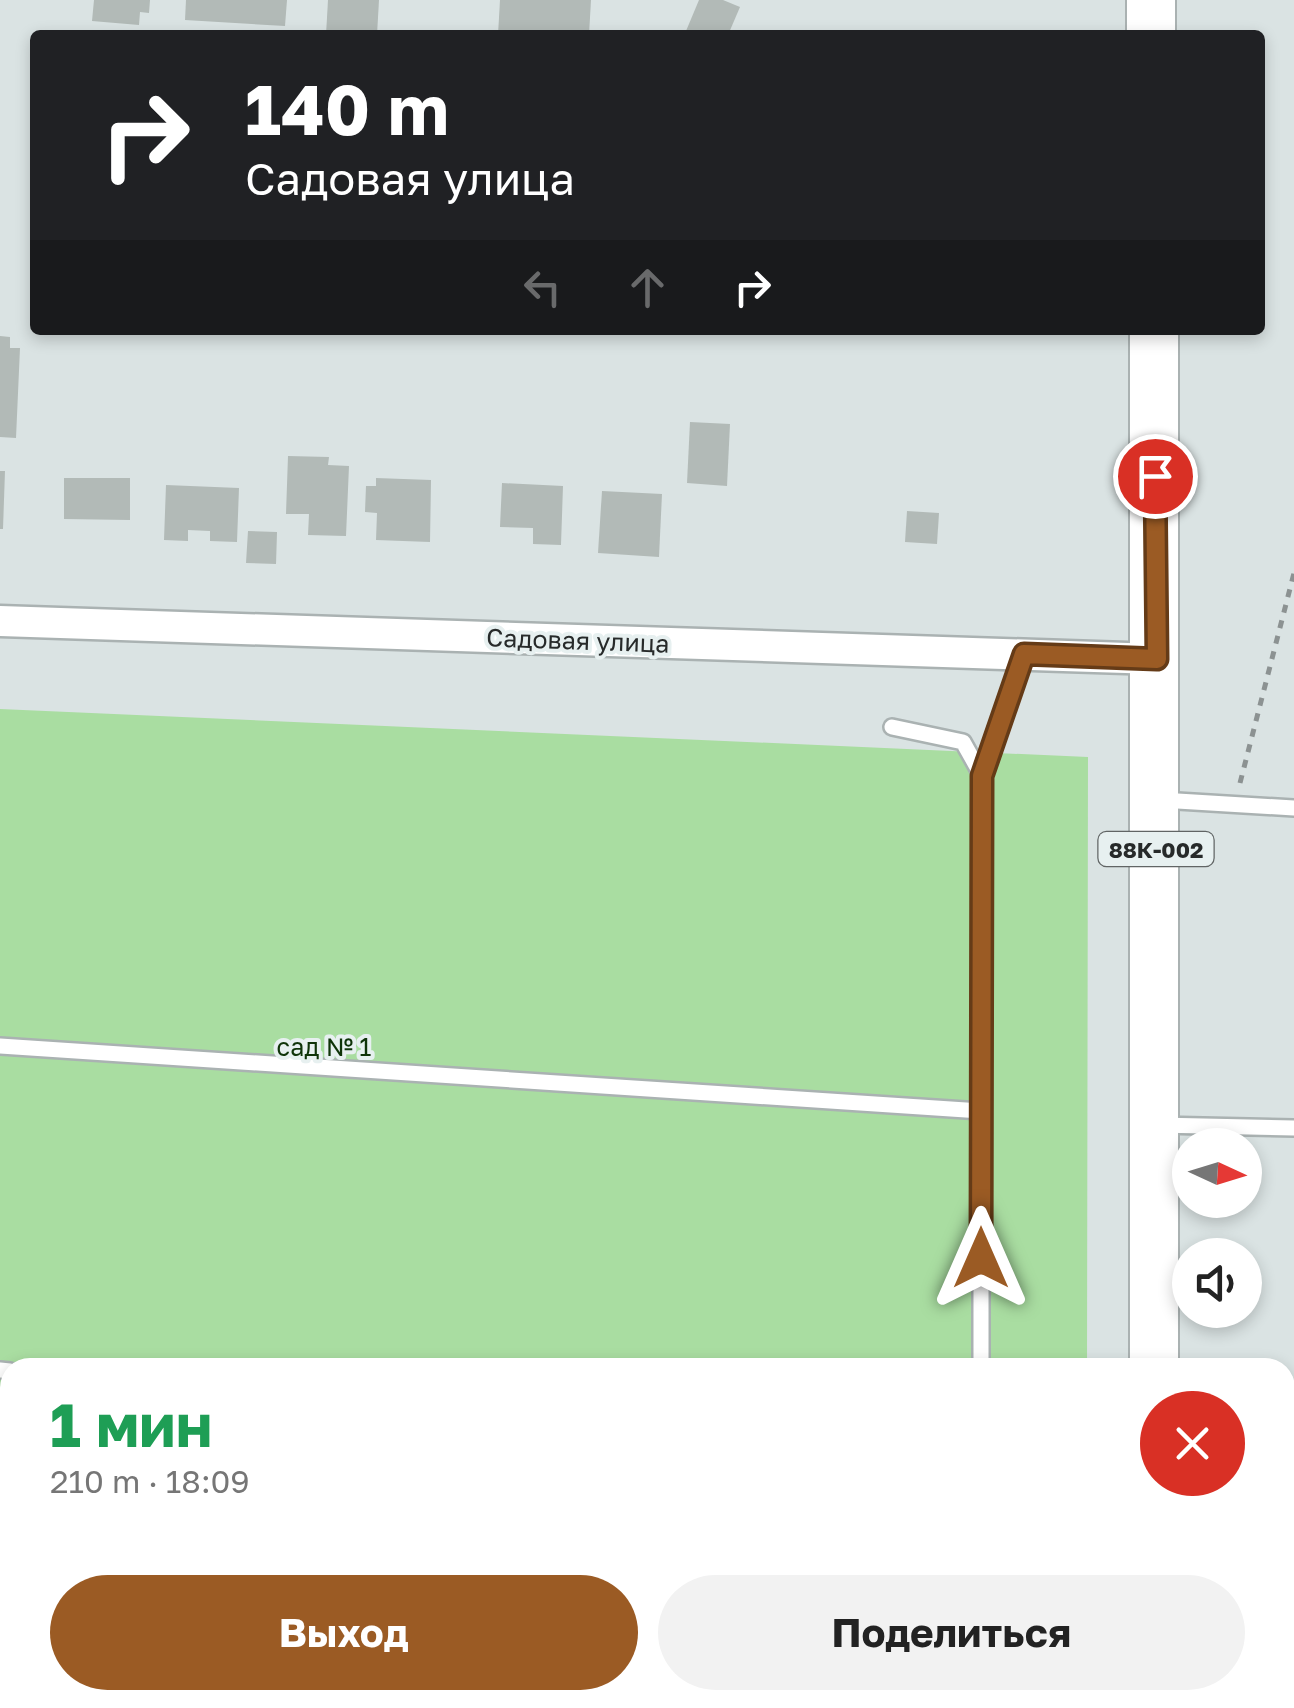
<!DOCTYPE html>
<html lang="ru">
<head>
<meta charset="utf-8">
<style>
  body { margin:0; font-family:"Golos Text",sans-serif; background:#f2f2f2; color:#222; height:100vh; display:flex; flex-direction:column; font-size:38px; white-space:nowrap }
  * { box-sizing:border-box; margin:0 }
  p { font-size:32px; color:#767676 }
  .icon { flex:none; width:55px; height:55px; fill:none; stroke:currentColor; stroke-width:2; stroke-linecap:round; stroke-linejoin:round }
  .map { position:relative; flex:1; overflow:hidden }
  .sheet { position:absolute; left:0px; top:1358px; width:1295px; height:352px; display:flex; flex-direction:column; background:#fff; border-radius:30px 30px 0 0; box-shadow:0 5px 15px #0003 }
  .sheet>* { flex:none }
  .top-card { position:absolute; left:30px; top:30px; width:1235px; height:305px; border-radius:10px; box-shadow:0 5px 15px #0003; background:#202124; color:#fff; overflow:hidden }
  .needle { width:65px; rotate:94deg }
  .tools { position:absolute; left:1172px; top:1128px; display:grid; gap:20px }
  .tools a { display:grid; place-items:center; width:90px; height:90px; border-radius:50%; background:#fff; box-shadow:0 5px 15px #0003; font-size:50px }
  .pin { position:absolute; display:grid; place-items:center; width:85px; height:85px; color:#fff; margin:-42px; border:5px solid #fff; border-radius:50%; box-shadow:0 2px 10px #0007 }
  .me { position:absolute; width:110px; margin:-55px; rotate:0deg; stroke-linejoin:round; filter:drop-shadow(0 0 8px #0008) }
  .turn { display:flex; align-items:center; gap:35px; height:210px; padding:0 50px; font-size:45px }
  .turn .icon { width:130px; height:130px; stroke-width:2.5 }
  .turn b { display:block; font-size:70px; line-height:85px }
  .lanes { display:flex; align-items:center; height:95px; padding:0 50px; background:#0003; justify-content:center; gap:50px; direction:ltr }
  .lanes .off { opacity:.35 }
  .round { display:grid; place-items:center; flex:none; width:105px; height:105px; border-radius:52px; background:#f2f2f2 }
  .head { display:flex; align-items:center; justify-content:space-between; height:170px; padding:0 50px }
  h1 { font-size:60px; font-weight:700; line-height:75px; color:#1e9e55 }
  .action { display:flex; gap:20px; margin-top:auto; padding:20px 50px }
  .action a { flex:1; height:115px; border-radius:60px; background:#9b5b24; color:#fff; font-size:40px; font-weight:700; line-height:115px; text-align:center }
  .action a+a { background:#f2f2f2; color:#222 }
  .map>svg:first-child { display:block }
  .green { fill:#a9dda1 }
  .building { fill:#b2bab7 }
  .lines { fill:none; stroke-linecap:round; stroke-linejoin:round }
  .service-casing { stroke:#aab2b2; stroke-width:20 }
  .minor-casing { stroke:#aab2b2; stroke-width:35 }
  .primary-casing { stroke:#aab2b2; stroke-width:52 }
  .path { stroke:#8c9292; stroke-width:5; stroke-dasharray:8 8; stroke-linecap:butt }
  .service { stroke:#fff; stroke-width:15 }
  .minor { stroke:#fff; stroke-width:30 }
  .primary { stroke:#fff; stroke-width:48 }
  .route-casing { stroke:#653b17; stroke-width:25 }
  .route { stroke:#9b5b24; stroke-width:18 }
  .labels { text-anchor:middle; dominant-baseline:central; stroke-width:8; stroke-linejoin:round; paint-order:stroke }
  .shield { fill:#e7f0f0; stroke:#616565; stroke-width:2.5 }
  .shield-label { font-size:22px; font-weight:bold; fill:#272a2a }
  .street-label { font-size:25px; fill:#272a2a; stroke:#e7f0f0 }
  .park-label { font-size:25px; fill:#0f3409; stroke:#e7f0f0 }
</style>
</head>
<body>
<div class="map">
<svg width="1294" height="1708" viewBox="0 0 1294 1708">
  <rect width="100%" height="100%" fill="#dae3e3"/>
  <path class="green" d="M 0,709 L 1088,757 L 1087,1367 L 10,1368 L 10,1700 L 1087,1700 L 1087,1708 L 0,1708 Z"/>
  <g class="building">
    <path d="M 94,0 L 150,0 L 149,13 L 140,12 L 139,25 L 92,21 Z"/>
    <path d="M 186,0 L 287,0 L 285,26 L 185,20 Z"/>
    <path d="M 328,0 L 379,0 L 377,35 L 326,35 Z"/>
    <path d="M 500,0 L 591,0 L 589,35 L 498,35 Z"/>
    <path d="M 699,0 L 723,0 L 740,7 L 728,35 L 686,31 Z"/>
    <path d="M 0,336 L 10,337 L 10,348 L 20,348 L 16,438 L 0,437 Z"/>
    <path d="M 690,422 L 730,424 L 727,486 L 687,483 Z"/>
    <path d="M 288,456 L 329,457 L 328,465 L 349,466 L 346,536 L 308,535 L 309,514 L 286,514 Z"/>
    <path d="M 0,471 L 5,471 L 3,529 L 0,529 Z"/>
    <path d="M 64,478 L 130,478 L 130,520 L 64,519 Z"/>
    <path d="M 376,478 L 431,480 L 430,542 L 376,540 L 377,513 L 365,512 L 366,486 L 376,486 Z"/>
    <path d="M 502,483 L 563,486 L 561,545 L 533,544 L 533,528 L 500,527 Z"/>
    <path d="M 166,485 L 239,488 L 237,542 L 210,541 L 210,531 L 188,530 L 188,541 L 164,540 Z"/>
    <path d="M 602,491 L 662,494 L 659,557 L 598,553 Z"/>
    <path d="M 907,511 L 939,513 L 937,544 L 905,542 Z"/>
    <path d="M 248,531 L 277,532 L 276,564 L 246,563 Z"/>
  </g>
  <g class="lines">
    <defs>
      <g id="service">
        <path d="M 892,727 L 963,742 L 982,776"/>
        <path d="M 1161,800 L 1294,808"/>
        <path d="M 0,1046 L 981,1111 L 981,1368"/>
        <path d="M 981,1111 L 982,776 L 1024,654"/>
        <path d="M 1158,1125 L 1294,1128"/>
        <path d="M 0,1370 L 10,1371"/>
        <path d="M 981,1700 L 981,1708"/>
      </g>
      <path id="minor" d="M 0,621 L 1157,659"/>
      <g id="primary">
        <path d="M 1151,0 L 1151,35"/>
        <path d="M 1154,1368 L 1154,330"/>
        <path d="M 1152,1708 L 1152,1700"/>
      </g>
    </defs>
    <use href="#service" class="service-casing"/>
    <use href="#minor" class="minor-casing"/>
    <use href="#primary" class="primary-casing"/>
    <path class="path" d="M 1240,783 L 1294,573"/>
    <use href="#service" class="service"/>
    <use href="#minor" class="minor"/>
    <use href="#primary" class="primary"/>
  </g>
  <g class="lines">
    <defs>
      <path id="route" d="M 981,1258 L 982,776 L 1024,654 L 1157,659 L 1155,476"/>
    </defs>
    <use href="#route" class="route-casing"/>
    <use href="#route" class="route"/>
  </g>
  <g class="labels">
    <rect class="shield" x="1098.5" y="832" width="115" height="34" rx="8"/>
    <g class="shield-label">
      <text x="1156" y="849">88К-002</text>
    </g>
    <g class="street-label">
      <text transform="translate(578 640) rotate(2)">Садовая улица</text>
    </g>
    <g class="park-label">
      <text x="324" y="1046">сад № 1</text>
    </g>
  </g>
</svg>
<div class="tools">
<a><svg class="needle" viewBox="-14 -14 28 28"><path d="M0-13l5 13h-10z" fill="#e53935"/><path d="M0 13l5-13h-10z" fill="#767676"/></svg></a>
<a><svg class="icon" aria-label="sound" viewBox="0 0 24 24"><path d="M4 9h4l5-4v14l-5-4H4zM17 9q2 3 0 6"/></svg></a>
</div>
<div class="pin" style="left:1155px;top:476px;background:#d93025"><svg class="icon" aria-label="arrive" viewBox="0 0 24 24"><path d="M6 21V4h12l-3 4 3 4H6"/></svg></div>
<svg class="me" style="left:981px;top:1258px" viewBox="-20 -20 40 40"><path d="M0-17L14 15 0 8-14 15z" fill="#9b5b24" stroke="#fff" stroke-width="4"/></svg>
<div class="top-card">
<div class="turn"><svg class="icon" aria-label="right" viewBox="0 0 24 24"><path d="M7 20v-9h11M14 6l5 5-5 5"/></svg><div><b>140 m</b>Садовая улица</div></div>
<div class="lanes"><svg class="icon off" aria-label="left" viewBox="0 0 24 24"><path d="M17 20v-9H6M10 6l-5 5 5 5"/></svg><svg class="icon off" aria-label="ahead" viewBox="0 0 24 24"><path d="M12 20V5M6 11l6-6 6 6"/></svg><svg class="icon" aria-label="right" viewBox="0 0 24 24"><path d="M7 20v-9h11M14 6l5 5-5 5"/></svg></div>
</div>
<section class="sheet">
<div class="head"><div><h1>1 мин</h1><p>210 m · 18:09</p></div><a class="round" style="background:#d93025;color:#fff"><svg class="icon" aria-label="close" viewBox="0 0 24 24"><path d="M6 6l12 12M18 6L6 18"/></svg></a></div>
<div class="action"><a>Выход</a><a>Поделиться</a></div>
</section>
</div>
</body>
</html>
